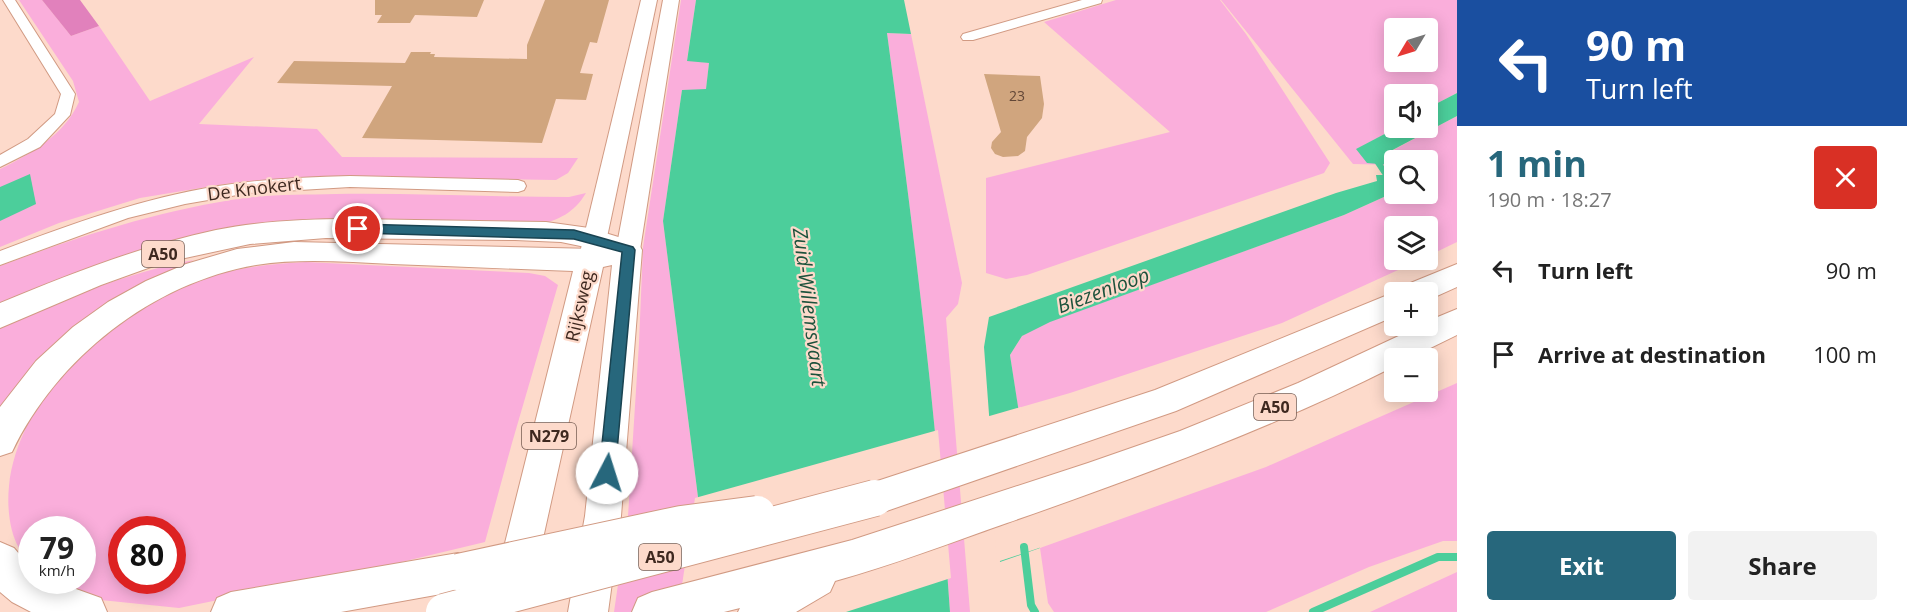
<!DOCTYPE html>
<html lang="en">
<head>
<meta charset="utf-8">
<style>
  body { margin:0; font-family:"Open Sans",sans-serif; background:#f2f2f2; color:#222; height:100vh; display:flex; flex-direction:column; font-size:22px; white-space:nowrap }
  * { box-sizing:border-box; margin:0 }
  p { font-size:20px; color:#767676 }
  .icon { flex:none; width:33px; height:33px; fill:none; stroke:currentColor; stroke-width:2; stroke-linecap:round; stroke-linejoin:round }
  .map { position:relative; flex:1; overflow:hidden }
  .details { display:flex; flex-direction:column; background:#fff; width:450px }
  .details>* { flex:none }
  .guide { background:#1a4fa0; color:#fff; overflow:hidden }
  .needle { width:39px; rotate:232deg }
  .controls { position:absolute; left:1384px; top:18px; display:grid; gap:12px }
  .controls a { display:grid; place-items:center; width:54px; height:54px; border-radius:6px; background:#fff; box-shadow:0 3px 15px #0003; font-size:30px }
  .speed { position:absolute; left:18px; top:516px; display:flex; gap:12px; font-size:30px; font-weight:700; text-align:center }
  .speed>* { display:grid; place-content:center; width:78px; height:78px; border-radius:50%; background:#fff; box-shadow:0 3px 15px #0003; line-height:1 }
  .speed small { font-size:15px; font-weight:400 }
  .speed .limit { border:9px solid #d22; background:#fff; color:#111 }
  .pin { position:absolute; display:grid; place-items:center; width:51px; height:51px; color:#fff; margin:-26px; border:3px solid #fff; border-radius:50%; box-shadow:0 2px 6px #0007 }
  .me { position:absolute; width:66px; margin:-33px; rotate:5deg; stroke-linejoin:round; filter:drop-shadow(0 0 4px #0008) }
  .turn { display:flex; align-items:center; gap:21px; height:126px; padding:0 30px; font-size:27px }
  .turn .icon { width:78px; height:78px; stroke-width:2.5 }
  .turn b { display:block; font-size:42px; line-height:51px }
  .round { display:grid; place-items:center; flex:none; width:63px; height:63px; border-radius:6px; background:#f2f2f2 }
  .headline { display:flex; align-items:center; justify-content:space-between; height:102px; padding:0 30px }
  h1 { font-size:36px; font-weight:700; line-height:45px; color:#27677c }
  .cta { display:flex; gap:12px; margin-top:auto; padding:12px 30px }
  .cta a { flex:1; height:69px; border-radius:6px; background:#27677c; color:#fff; font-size:24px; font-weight:700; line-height:69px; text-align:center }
  .cta a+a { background:#f2f2f2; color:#222 }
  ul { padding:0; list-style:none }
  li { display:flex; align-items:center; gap:18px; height:84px; padding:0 30px }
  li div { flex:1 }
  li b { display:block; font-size:22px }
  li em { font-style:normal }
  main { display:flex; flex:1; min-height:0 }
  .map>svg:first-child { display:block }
  .green { fill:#faaedb; fill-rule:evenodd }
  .forest { fill:#e181bc }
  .water { fill:#4cce9b }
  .pier { fill:#fddacb }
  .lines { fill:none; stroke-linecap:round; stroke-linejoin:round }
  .stream-far1 { stroke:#4cce9b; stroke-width:6 }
  .stream { stroke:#4cce9b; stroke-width:8 }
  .building { fill:#d0a57e }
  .minor-casing { stroke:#d19a83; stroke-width:2 }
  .major-casing { stroke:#d19a83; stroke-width:2 }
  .highway-casing { stroke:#d19a83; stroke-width:2 }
  .minor { fill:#fff; fill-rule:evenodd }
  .major { fill:#fff; fill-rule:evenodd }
  .highway { fill:#fff; fill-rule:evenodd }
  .highway-bridge-casing { stroke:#d19a83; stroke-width:38; stroke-linecap:butt }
  .highway-bridge { stroke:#fff; stroke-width:36 }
  .route { fill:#27677c; stroke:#194351; stroke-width:1.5 }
  .labels { text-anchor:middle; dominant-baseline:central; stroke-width:4.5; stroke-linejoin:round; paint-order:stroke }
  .far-number-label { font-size:14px; fill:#624737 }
  .shield { fill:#fddacb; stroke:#775d53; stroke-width:1.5 }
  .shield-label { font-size:16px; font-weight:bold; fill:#3e281f }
  .street-label { font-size:18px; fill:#3e281f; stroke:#fddacb }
  .water-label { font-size:20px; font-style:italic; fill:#1d523c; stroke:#fddacb }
</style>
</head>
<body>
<main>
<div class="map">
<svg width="1457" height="612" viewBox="0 0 1457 612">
  <rect width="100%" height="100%" fill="#fddacb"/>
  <g class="green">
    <path d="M 19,0 L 42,0 L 71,36 L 99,26 L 150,101 L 254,57 L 199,124 L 317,129 L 342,157 L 578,158 L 568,173 L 556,180 L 326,176 L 225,184 L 140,198 L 59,223 L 0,247 L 0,169 C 31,154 64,135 79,102 L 73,81 Z"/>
    <path d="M 681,0 L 696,0 L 687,60 L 709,63 L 706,90 L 682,90 L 663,221 L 698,497 L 679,612 L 614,612 L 628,516 L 639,343 L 643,247 Z"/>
    <path d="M 1116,0 L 1220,0 L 1246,34 L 1330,163 L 1324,173 L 1027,275 L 1006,279 L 986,273 L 986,178 L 1170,132 L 1044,22 Z"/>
    <path d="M 1221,0 L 1457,0 L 1457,93 L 1428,108 L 1428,94 L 1395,94 L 1396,128 L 1357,149 L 1390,164 L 1384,155 L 1457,116 L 1457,242 L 1428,256 L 1428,226 L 1395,226 L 1395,260 L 1420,260 L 1282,323 L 1070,393 L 1018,408 L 1010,355 L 1022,336 L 1035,327 L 1344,215 L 1395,192 L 1395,194 L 1428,194 L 1428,160 L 1395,160 L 1395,165 L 1353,164 ZM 1395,28 L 1428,28 L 1428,62 L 1395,62 Z"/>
    <path d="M 887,33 L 911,34 L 962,283 L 958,304 L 946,318 L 970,612 L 950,612 C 937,418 913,225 887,33 Z"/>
    <path d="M 586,193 C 574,213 559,220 537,225 L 318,220 L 127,255 L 0,303 L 0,266 C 80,236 160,210 245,198 C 275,194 306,195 336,194 C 414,193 491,197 569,197 Z"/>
    <path d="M 194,260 L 151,280 L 0,415 L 0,326 C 63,299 126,273 194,260 Z"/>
    <path d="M 306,262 L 529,273 L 545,276 L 558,285 L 512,443 L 485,542 L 389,565 L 179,608 L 91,599 L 50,581 L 82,580 L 82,530 L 32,530 L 31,561 C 28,557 21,553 19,548 C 9,531 7,505 9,486 C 19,399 97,326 173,290 C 214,271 261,264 306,262 ZM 122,530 L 172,530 L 172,580 L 122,580 Z"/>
    <path d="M 1457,383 L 1457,541 L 1443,541 L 1369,567 L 1266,612 L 1054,612 L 1048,603 L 1040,548 L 1266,467 Z"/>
    <path d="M 1457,572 L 1457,612 L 1370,612 Z"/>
  </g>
  <path class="forest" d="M 42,0 L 80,0 L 99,26 L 71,36 Z"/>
  <g class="water">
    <path d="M 696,0 L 904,0 L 911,34 L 887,33 C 913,225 937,418 950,612 L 681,612 L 698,497 L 663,221 L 682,90 L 706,89 L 709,63 L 687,61 Z"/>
    <path d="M 1457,93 L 1457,116 L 1385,154 L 1391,165 L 1367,163 L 1356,149 L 1396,128 L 1428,128 L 1428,108 Z"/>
    <path d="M 30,174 L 36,204 L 0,221 L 0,187 Z"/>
    <path d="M 1376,175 L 1395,175 L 1395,192 L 1344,215 L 1050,322 L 1022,336 L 1010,355 L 1040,548 L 1000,562 L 984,347 L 989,317 L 1336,193 L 1377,181 Z"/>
  </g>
  <g class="pier">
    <path d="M 1021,407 L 1042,547 L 997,562 L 986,417 Z"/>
    <path d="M 938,430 L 951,578 L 846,612 L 678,612 L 695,498 Z"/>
  </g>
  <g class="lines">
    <path class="stream-far1" d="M 1375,158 L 1389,179"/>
    <g class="stream">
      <path d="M 1024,547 L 1031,605 L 1035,612"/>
      <path d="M 1313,612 L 1438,557 L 1457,557"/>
    </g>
  </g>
  <g class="building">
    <path d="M 375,0 L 484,0 L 477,17 L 415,15 L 410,23 L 377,23 L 382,15 L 375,15 Z"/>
    <path d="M 545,0 L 609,0 L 597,43 L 590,42 L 580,73 L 593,74 L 586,100 L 556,99 L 542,143 L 362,138 L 392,86 L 277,83 L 294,61 L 405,63 L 411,52 L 431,52 L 430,54 L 435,54 L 434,57 L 527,59 L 527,45 Z"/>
    <path d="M 984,74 L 1040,76 L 1044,104 L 1042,118 L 1027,137 L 1025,151 L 1018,156 L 1003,157 L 995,154 L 991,148 L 992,142 L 1001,132 Z"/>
  </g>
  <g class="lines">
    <defs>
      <g id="minor">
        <path d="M 3,0 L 15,0 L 75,94 L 70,115 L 40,147 L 0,167 L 0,155 L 28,139 L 55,114 L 61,94 Z"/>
        <path d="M 1082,0 L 1102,0 L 1101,3 L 973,40 L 963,40 L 961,37 L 963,34 Z"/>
        <path d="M 350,176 L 518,180 L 524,182 L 526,186 L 524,190 L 518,192 L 350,187 L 249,193 L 185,204 L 128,218 L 0,265 L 0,251 C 71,224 143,198 218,186 C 262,179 306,177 350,176 Z"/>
      </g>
      <g id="major">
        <path d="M 641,0 L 657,0 L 602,261 L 599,267 L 590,270 L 581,267 L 578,261 Z"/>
        <path d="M 663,0 L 679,0 L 640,250 L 636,256 L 628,258 L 620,256 L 616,250 Z"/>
      </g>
      <g id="highway">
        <path d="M 352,219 L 546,222 L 589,228 L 638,243 L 642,250 L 621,516 L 608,612 L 568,612 L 585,516 L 612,265 L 603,267 L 534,579 L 529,592 L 515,598 L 501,592 L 496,579 L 573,271 C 513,269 452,266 392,264 C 347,262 301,258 256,265 C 152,283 57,358 12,452 L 0,456 L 0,407 L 36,361 L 73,327 L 108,302 L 146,281 L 186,264 L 237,249 L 294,242 L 595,249 L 561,242 L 515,240 L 326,238 L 250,244 L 162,263 L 101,285 L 0,328 L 0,303 C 70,274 141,246 216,230 C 260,221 306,219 352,219 Z"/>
        <path d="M 1457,264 L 1457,287 L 1428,300 L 1428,292 L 1403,292 L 1408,284 Z"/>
        <path d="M 1395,292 L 1397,292 L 1395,292 L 1395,316 L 1176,411 L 875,515 L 862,510 L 857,498 L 862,486 L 1155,390 Z"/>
        <path d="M 1457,309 L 1457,335 L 1410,358 L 1395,358 L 1395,366 C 1270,429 1139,477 1007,523 C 950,543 893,565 835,581 L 830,592 L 796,612 L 738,612 L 740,608 L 724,612 L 632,612 L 638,598 L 652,592 L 852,540 L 1088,463 L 1180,431 L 1298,383 L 1420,326 L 1428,326 L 1428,321 Z"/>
        <path d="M 0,542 L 14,548 L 32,569 L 32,580 L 51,580 L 101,598 L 107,612 L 31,612 L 12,602 L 0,592 Z"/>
        <path d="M 458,553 L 472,559 L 477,572 L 472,585 L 458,591 L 341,612 L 211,612 L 217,598 L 231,592 Z"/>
      </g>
    </defs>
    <use href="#minor" class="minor-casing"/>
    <use href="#major" class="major-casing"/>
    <use href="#highway" class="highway-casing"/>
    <use href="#minor" class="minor"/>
    <use href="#major" class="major"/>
    <use href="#highway" class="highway"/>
    <defs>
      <g id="highway-bridge">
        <path d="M 458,572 L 681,524 L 757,514"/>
        <path d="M 444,612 L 875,498"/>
      </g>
    </defs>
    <use href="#highway-bridge" class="highway-bridge-casing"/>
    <use href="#highway-bridge" class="highway-bridge"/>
  </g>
  <path class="route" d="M 358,224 L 574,230 L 633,247 L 635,250 L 615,473 L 613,478 L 607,481 L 601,478 L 599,473 L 622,252 L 574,239 L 358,233 L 352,229 Z"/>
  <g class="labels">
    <g class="far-number-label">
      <text x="1017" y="95">23</text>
    </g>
    <g class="shield">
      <rect x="142" y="241" width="42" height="26" rx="4.5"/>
      <rect x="1254" y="394" width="42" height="26" rx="4.5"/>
      <rect x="522" y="423" width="54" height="26" rx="4.5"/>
      <rect x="639" y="544" width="42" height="26" rx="4.5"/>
    </g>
    <g class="shield-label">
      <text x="163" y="254">A50</text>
      <text x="1275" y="407">A50</text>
      <text x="549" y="436">N279</text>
      <text x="660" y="557">A50</text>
    </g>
    <g class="street-label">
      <text transform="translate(254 188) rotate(-7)">De Knokert</text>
      <text transform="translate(579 306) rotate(-77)">Rijksweg</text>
    </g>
    <g class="water-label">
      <text transform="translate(1103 290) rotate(-20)">Biezenloop</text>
      <text transform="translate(810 307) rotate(83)">Zuid-Willemsvaart</text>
    </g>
  </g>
</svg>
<div class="controls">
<a><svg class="needle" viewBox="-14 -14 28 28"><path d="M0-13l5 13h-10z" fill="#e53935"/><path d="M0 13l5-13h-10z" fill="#767676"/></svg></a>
<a><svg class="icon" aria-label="sound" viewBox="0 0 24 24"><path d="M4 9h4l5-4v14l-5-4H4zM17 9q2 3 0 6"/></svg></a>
<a><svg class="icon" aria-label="search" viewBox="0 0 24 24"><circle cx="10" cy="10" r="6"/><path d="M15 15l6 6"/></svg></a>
<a><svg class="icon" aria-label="layers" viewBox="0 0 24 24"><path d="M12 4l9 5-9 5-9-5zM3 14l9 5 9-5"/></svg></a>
<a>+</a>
<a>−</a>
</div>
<div class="speed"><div>79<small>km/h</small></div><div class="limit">80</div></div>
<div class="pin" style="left:358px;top:229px;background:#d93025"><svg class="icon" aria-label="arrive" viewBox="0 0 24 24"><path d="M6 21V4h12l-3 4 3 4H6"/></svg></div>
<svg class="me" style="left:607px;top:473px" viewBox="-20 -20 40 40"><circle r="19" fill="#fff"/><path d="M0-13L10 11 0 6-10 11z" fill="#27677c"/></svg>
</div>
<section class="details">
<div class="guide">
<div class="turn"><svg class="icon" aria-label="left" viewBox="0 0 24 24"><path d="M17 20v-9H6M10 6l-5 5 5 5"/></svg><div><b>90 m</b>Turn left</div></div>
</div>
<div class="headline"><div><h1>1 min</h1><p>190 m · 18:27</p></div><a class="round" style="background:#d93025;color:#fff"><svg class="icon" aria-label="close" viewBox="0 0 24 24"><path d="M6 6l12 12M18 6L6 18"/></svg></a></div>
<ul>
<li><svg class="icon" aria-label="left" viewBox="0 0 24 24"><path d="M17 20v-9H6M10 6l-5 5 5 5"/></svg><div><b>Turn left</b></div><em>90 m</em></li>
<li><svg class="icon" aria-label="arrive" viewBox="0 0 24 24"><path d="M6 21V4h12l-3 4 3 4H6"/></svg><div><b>Arrive at destination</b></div><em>100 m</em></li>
</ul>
<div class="cta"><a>Exit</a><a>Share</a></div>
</section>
</main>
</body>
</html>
